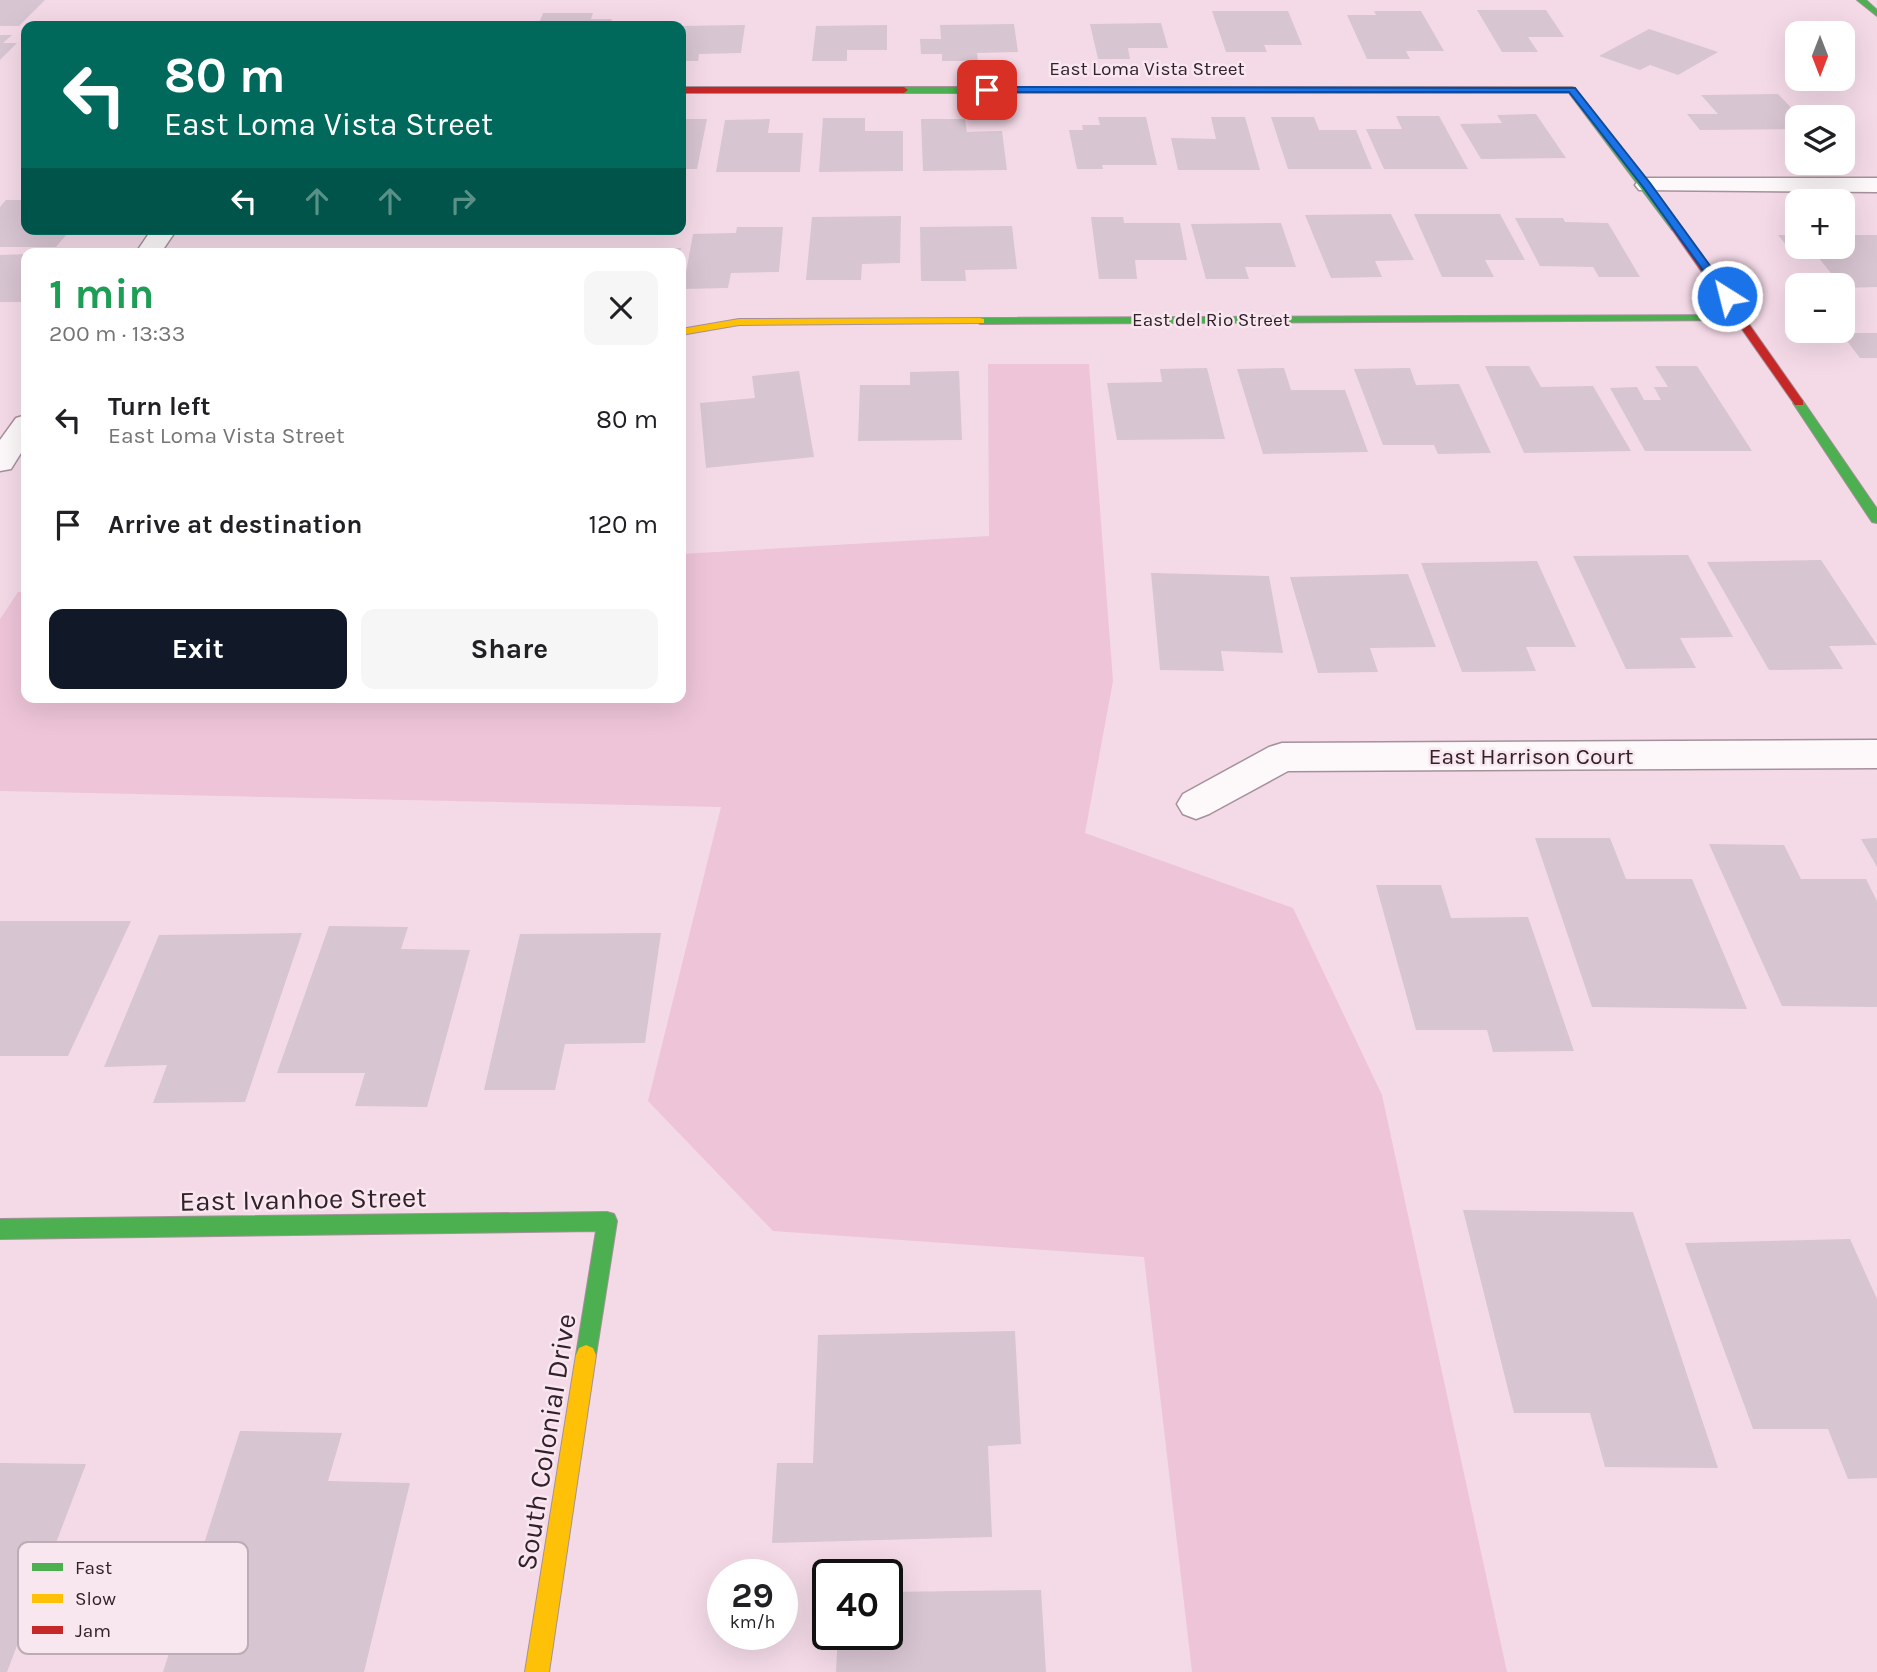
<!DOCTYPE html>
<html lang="en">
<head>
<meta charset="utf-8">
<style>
  body { margin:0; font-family:Karla,sans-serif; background:#f6f6f6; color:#202124; height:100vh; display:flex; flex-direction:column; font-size:26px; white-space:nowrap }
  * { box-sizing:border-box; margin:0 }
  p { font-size:23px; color:#757577 }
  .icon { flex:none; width:38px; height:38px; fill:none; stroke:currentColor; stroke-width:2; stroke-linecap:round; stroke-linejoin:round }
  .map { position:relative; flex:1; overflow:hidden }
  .details { position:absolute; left:21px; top:248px; width:665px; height:455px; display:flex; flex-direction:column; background:#fff; border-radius:14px; box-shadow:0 7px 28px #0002 }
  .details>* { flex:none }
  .banner { position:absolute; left:21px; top:21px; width:665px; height:214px; border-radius:14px; box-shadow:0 7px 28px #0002; background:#00695c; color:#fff; overflow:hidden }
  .needle { width:46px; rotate:180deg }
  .controls { position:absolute; left:1785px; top:21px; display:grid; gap:14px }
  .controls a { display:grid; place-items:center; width:70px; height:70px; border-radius:14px; background:#fff; box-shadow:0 7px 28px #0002; font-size:35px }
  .speed { position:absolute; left:707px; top:1559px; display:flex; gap:14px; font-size:35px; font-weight:700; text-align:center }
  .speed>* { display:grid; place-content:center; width:91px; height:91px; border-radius:50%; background:#fff; box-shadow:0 7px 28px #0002; line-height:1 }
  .speed small { font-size:18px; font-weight:400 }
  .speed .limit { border:4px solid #111; border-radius:10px; background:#fff; color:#111 }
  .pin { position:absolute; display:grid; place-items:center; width:60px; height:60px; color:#fff; margin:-30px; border-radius:14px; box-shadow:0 4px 10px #0006 }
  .me { position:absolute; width:77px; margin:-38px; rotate:324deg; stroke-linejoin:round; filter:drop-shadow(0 0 5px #0008) }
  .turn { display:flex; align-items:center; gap:24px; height:147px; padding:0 28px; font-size:32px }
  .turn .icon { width:91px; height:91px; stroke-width:2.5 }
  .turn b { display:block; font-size:49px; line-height:60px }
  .lanes { display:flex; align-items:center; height:66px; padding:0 28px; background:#0003; justify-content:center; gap:35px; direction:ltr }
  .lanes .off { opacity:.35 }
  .round { display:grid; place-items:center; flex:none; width:74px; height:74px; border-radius:14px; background:#f6f6f6 }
  .overview { display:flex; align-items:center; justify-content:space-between; height:119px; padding:0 28px }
  h1 { font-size:42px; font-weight:700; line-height:52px; color:#1e9e55 }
  .action { display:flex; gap:14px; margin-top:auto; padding:14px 28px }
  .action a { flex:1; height:80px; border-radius:14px; background:#111827; color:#fff; font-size:28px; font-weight:700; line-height:80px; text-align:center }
  .action a+a { background:#f6f6f6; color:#202124 }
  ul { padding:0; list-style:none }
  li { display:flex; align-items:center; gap:21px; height:105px; padding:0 28px }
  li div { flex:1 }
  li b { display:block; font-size:26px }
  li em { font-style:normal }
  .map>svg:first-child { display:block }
  .green { fill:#eec4d9 }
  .building { fill:#d7c5d1 }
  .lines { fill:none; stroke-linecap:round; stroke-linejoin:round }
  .street-casing { stroke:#a5919b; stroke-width:3 }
  .fast-casing { stroke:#a5919b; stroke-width:2 }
  .slow-casing { stroke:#a5919b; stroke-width:2 }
  .jam-casing { stroke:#a5919b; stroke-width:2 }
  .street { fill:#fdf9fb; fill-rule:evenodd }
  .fast { fill:#4caf50; fill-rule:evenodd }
  .slow { fill:#ffc107; fill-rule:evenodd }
  .jam { fill:#c62828; fill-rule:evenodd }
  .route { fill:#1a73e8; stroke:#114b97; stroke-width:2 }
  .labels { text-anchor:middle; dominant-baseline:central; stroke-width:5; stroke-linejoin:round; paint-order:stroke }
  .far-street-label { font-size:19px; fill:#32212a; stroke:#f9e7ef }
  .street-label { font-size:23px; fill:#32212a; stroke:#f9e7ef }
  .near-street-label { font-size:28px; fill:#32212a; stroke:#f9e7ef }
  .key { fill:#f9e7ef; stroke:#bdacb4; stroke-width:2 }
  .key-label { font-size:19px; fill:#32212a }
</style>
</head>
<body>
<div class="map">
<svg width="1877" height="1672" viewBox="0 0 1877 1672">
  <rect width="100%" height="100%" fill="#f4dae7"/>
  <path class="green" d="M 988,364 L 1089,364 L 1113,681 L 1085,833 L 1293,908 L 1382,1095 L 1507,1672 L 1192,1672 L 1144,1257 L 773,1231 L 648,1101 L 721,807 L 0,791 L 0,619 L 18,592 L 26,592 L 26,698 L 681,698 L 681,554 L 989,536 Z"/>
  <g class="building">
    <path d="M 0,0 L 45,0 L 19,26 L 0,26 Z"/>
    <path d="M 1477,10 L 1546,10 L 1564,37 L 1528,37 L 1538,52 L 1502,52 Z"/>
    <path d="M 1212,11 L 1288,11 L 1302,45 L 1264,45 L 1267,52 L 1226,52 Z"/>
    <path d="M 1374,11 L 1421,11 L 1444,51 L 1406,51 L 1410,59 L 1367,59 L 1347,15 L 1376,15 Z"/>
    <path d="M 543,13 L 593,13 L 591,19 L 612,19 L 609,26 L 538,26 Z"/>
    <path d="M 350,23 L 348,26 L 295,26 L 295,24 Z"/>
    <path d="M 1161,23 L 1168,48 L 1128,48 L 1130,59 L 1098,59 L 1090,24 Z"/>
    <path d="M 1014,24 L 1018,52 L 977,53 L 978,61 L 942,61 L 942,54 L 921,54 L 920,39 L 941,39 L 940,25 Z"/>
    <path d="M 745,25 L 741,53 L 699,54 L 698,61 L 681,61 L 681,26 Z"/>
    <path d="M 887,25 L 887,50 L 847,50 L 847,61 L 812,61 L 816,26 Z"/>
    <path d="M 1649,29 L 1718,52 L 1678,75 L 1650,65 L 1640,70 L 1599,56 Z"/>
    <path d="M 0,35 L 12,35 L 3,43 L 17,43 L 0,60 Z"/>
    <path d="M 1778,94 L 1800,117 L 1797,117 L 1797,129 L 1700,130 L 1687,114 L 1718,114 L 1701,95 Z"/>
    <path d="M 1536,114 L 1566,158 L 1481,159 L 1460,124 L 1502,123 L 1497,115 Z"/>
    <path d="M 1396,116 L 1439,116 L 1468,169 L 1384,169 L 1366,129 L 1402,129 Z"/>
    <path d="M 1098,117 L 1146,117 L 1157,165 L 1102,165 L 1103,169 L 1077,169 L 1069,130 L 1083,130 L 1082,125 L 1100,125 Z"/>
    <path d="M 1211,117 L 1245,117 L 1260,170 L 1178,170 L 1171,138 L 1216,139 Z"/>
    <path d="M 1271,117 L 1314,117 L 1319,130 L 1356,130 L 1372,169 L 1288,169 Z"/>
    <path d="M 823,118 L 865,118 L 865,131 L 903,131 L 903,171 L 819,172 Z"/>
    <path d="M 681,119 L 707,119 L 697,169 L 681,169 Z"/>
    <path d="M 770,119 L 768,133 L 803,133 L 800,172 L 716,172 L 725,120 Z"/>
    <path d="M 921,119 L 965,119 L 967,132 L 1002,131 L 1007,170 L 923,171 Z"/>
    <path d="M 6,200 L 26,200 L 26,229 L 71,229 L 56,247 L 0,247 L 0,207 Z"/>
    <path d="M 1391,214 L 1414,260 L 1375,261 L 1382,277 L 1331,278 L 1305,215 Z"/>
    <path d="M 1414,214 L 1500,214 L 1525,260 L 1485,260 L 1494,277 L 1442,277 Z"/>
    <path d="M 901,216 L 900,263 L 862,264 L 861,280 L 806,280 L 812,217 Z"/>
    <path d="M 1091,217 L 1123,217 L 1124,223 L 1180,223 L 1187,260 L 1135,260 L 1137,279 L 1099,279 Z"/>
    <path d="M 1515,218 L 1563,218 L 1565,222 L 1608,223 L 1640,277 L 1599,277 L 1593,267 L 1540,266 Z"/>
    <path d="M 1281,223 L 1296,267 L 1245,267 L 1249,279 L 1206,279 L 1191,224 Z"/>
    <path d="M 1012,226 L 1017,269 L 965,270 L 966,281 L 921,281 L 920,227 Z"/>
    <path d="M 737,227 L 783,227 L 779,272 L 731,273 L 728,288 L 683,289 L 693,234 L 736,233 Z"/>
    <path d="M 1778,235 L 1797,235 L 1797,247 L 1843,247 L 1843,235 L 1877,235 L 1877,287 L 1843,288 L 1818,257 L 1796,257 Z"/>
    <path d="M 681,248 L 680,254 L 585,254 L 587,249 Z"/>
    <path d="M 566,250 L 565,254 L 475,254 L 475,251 Z"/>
    <path d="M 26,254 L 24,275 L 26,275 L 26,302 L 0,302 L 0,255 Z"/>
    <path d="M 1841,333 L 1877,333 L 1877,358 L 1860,358 Z"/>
    <path d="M 1485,366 L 1529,366 L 1541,387 L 1593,386 L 1631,451 L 1524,453 Z"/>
    <path d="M 1655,366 L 1697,366 L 1752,451 L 1645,451 L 1610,388 L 1637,387 L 1644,400 L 1661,400 L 1654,387 L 1668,387 Z"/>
    <path d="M 1207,368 L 1225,439 L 1117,440 L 1107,383 L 1162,382 L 1160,369 Z"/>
    <path d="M 1284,368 L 1291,390 L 1345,390 L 1368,452 L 1263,454 L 1237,369 Z"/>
    <path d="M 1410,368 L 1416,385 L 1459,384 L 1491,453 L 1438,454 L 1434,445 L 1383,445 L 1354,369 Z"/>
    <path d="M 799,371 L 814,457 L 706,468 L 700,403 L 755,398 L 752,376 Z"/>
    <path d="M 959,371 L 962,440 L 858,441 L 860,385 L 910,385 L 910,372 Z"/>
    <path d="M 1688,555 L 1733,637 L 1680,638 L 1696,668 L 1626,669 L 1573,556 Z"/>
    <path d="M 1821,560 L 1877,645 L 1829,646 L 1843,669 L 1769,670 L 1707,562 Z"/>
    <path d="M 1537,561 L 1576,647 L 1526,647 L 1536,671 L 1462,672 L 1421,563 Z"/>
    <path d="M 1151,573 L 1269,576 L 1283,653 L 1221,651 L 1224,671 L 1160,670 Z"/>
    <path d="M 1408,574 L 1436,647 L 1370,648 L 1378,672 L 1318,673 L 1290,577 Z"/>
    <path d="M 1535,838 L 1610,838 L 1626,879 L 1692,879 L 1747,1009 L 1592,1007 Z"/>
    <path d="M 1877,838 L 1877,867 L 1861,839 Z"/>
    <path d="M 1709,844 L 1784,845 L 1801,879 L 1866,879 L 1877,901 L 1877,1007 L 1782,1006 Z"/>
    <path d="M 1376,885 L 1441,885 L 1451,918 L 1528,917 L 1574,1051 L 1493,1052 L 1487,1030 L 1416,1030 Z"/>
    <path d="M 0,921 L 131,921 L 68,1056 L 0,1056 Z"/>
    <path d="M 329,926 L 408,927 L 401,949 L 470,950 L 427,1107 L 355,1106 L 365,1073 L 277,1073 Z"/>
    <path d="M 302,933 L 245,1102 L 153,1103 L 167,1065 L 104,1067 L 159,935 Z"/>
    <path d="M 661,933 L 645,1043 L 565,1044 L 555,1090 L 484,1090 L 520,934 Z"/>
    <path d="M 1463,1210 L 1633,1212 L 1718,1468 L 1605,1467 L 1590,1413 L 1514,1413 Z"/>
    <path d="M 1850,1239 L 1877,1299 L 1877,1478 L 1848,1479 L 1828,1429 L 1753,1429 L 1685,1243 Z"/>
    <path d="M 1015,1331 L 1021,1444 L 988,1446 L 992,1537 L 772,1543 L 777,1463 L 813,1463 L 818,1335 Z"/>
    <path d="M 240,1431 L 342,1433 L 328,1481 L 410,1483 L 364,1672 L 163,1672 Z"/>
    <path d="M 0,1463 L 86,1464 L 7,1672 L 0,1672 Z"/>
    <path d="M 1041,1590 L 1046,1672 L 836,1672 L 838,1634 L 887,1634 L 887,1592 Z"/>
  </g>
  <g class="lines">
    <defs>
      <g id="street">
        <path d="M 1647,178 L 1877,178 L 1877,192 L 1639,190 L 1635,185 L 1639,180 Z"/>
        <path d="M 152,229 L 177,229 L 160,254 L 135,254 Z"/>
        <path d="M 26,415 L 26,445 L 11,469 L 0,471 L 0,440 L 16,418 Z"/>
        <path d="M 1877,740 L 1877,768 L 1288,771 L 1209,814 L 1196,819 L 1183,814 L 1177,804 L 1183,794 L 1269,747 L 1282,743 Z"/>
      </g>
      <g id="fast">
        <path d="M 1857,0 L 1866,0 L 1877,10 L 1877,16 Z"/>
        <path d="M 1572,87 L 1575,88 L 1680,226 L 1680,230 L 1672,230 L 1569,93 L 904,93 L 900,90 L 904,87 Z"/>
        <path d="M 1742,315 L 1746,316 L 1746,320 L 980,324 L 975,321 L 980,318 Z"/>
        <path d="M 1799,399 L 1803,401 L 1877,509 L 1877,523 L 1872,522 L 1793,403 Z"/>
        <path d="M 607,1212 L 614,1214 L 617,1221 L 596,1355 L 593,1362 L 586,1365 L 579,1362 L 576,1355 L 596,1231 L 0,1239 L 0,1219 Z"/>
      </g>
      <g id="slow">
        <path d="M 980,318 L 984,319 L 984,323 L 739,325 L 681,335 L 681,329 L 739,319 Z"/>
        <path d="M 586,1345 L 593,1348 L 596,1355 L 549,1672 L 525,1672 L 576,1355 L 579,1348 Z"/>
      </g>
      <g id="jam">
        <path d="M 681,87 L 904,87 L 908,90 L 904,93 L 681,93 Z"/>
        <path d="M 1676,225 L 1680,226 L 1803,401 L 1803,405 L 1795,405 L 1671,228 Z"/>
      </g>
    </defs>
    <use href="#street" class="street-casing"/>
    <use href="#fast" class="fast-casing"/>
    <use href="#slow" class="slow-casing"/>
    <use href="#jam" class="jam-casing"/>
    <use href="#street" class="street"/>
    <use href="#fast" class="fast"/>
    <use href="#slow" class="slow"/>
    <use href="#jam" class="jam"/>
  </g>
  <path class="route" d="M 987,87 L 1575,88 L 1650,183 L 1732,296 L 1723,298 L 1643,187 L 1569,92 L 984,92 L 984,88 Z"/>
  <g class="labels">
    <g class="far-street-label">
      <text x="1147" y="69">East Loma Vista Street</text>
      <text x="1211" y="320">East del Rio Street</text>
    </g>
    <g class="street-label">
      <text x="1531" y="756">East Harrison Court</text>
    </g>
    <g class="near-street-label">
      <text transform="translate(303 1199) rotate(-1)">East Ivanhoe Street</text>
      <text transform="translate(546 1442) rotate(-81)">South Colonial Drive</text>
    </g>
  </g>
  <rect x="18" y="1542" width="230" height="112" rx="10" class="key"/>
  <rect x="32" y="1563" width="31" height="8" fill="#4caf50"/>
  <rect x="32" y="1594" width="31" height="9" fill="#ffc107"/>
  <rect x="32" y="1626" width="31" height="8" fill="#c62828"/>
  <g class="key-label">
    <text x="75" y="1574">Fast</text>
    <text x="75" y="1605">Slow</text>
    <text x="75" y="1637">Jam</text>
  </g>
</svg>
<div class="controls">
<a><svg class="needle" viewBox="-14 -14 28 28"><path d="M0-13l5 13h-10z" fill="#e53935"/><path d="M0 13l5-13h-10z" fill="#757577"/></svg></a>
<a><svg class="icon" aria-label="layers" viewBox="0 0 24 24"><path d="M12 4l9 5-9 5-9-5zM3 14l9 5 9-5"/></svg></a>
<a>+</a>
<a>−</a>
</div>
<div class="speed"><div>29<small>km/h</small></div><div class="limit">40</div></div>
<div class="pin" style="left:987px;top:90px;background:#d93025"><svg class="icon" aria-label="arrive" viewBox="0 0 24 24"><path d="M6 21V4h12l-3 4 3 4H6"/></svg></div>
<svg class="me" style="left:1727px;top:296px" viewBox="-20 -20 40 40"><circle r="17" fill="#1a73e8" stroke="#fff" stroke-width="3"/><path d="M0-11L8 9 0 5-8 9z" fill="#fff"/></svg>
<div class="banner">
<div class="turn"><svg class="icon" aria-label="left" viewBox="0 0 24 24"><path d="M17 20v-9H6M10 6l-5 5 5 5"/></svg><div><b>80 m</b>East Loma Vista Street</div></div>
<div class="lanes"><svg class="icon" aria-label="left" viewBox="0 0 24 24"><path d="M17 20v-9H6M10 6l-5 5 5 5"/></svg><svg class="icon off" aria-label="ahead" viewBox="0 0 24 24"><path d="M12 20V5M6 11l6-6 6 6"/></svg><svg class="icon off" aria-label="ahead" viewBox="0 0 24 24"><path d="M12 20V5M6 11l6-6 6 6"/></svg><svg class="icon off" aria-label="right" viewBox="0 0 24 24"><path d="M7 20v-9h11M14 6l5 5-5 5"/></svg></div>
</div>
<section class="details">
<div class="overview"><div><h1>1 min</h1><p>200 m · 13:33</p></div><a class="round"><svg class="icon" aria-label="close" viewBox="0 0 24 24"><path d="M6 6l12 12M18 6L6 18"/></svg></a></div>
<ul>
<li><svg class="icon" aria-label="left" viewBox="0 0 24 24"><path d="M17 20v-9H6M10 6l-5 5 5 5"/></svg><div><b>Turn left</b><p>East Loma Vista Street</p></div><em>80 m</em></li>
<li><svg class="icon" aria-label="arrive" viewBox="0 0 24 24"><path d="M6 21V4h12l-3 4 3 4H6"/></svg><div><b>Arrive at destination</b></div><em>120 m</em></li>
</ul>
<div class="action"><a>Exit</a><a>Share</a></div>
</section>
</div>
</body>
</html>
